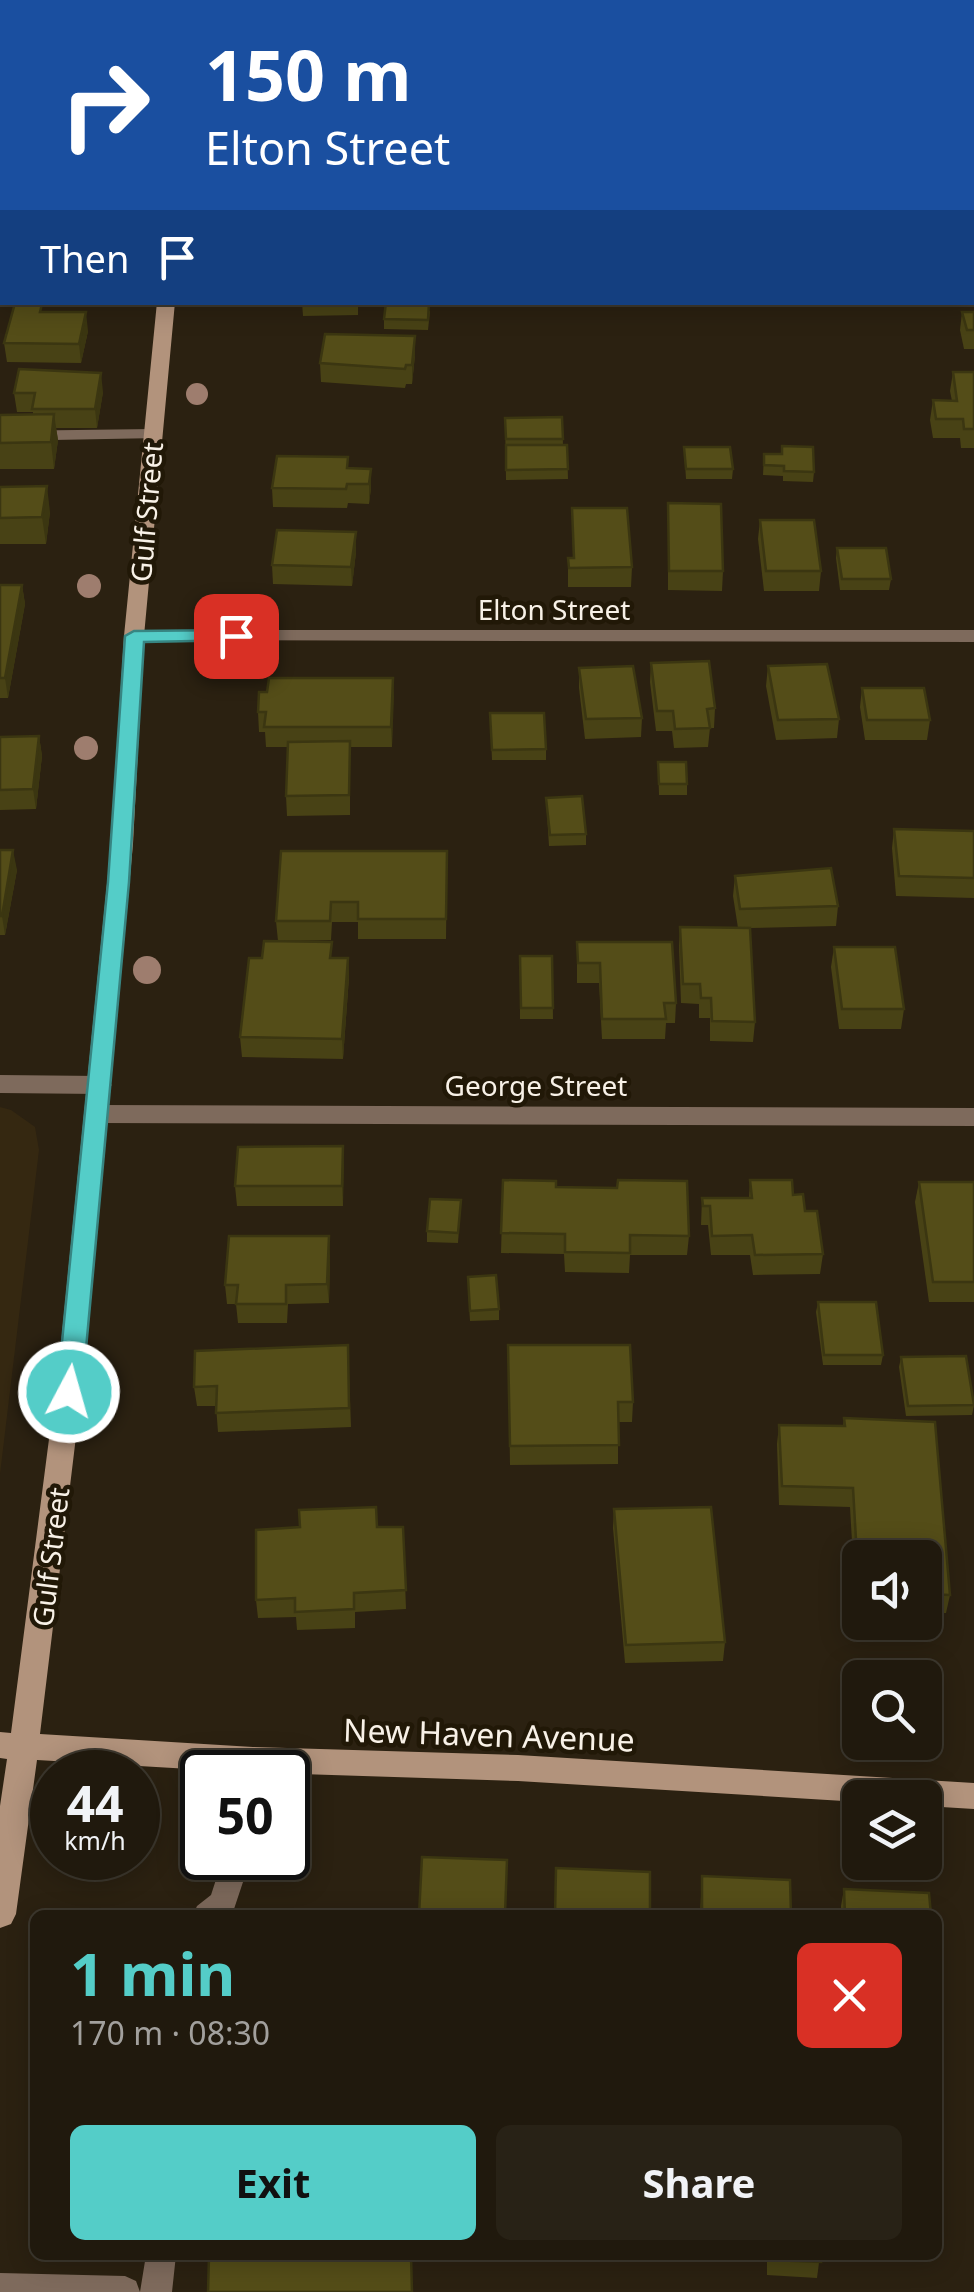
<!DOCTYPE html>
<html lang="en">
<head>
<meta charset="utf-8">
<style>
  body { margin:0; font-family:"Noto Sans",sans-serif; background:#282216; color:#f1f3f6; height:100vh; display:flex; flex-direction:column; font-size:38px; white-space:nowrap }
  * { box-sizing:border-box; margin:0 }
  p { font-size:32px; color:#a2a09d }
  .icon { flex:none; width:55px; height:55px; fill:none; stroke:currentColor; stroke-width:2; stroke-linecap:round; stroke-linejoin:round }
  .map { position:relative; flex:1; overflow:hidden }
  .details { position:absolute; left:30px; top:1910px; width:912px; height:350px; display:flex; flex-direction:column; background:#20190d; border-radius:15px; box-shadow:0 5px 25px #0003,0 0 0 2px #3d382e }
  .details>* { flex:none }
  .top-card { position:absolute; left:0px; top:0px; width:975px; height:305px; box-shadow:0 5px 25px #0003,0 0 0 2px #3d382e; background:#1a4fa0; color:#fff; overflow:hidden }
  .tools { position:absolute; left:842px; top:1540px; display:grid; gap:20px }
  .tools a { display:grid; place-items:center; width:100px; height:100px; border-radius:15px; background:#20190d; box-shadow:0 5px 25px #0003,0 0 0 2px #3d382e; font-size:50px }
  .speed { position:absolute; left:30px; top:1750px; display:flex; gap:20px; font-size:50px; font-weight:700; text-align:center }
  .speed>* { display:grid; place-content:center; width:130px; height:130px; border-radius:50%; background:#20190d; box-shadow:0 5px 25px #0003,0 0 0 2px #3d382e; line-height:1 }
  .speed small { font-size:25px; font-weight:400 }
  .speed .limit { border:5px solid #111; border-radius:15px; background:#fff; color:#111 }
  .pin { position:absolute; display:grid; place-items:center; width:85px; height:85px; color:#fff; margin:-42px; border-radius:20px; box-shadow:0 5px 15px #0006 }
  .me { position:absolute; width:110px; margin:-55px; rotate:6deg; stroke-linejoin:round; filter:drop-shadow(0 0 8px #0008) }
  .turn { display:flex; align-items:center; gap:35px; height:210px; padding:0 40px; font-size:45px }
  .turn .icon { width:130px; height:130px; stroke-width:2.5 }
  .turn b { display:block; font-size:70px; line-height:85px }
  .then { display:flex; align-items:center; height:95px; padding:0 40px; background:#0003; gap:20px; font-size:38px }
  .round { display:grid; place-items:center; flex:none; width:105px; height:105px; border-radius:15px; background:#282216 }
  .summary { display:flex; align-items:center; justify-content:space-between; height:170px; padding:0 40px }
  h1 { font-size:60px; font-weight:700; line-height:75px; color:#54cdc8 }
  .primary-button { display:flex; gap:20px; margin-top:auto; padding:20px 40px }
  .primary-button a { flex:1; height:115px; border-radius:15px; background:#54cdc8; color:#111; font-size:40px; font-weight:700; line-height:115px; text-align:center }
  .primary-button a+a { background:#282216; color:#f1f3f6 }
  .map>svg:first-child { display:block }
  .built { fill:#352811 }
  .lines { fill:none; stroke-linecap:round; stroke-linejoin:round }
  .lane { fill:#7e6a5c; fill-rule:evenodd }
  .street { fill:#7e6a5c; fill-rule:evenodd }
  .secondary { fill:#b2937c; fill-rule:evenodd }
  .tree { fill:#9e7d6e }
  .wall { fill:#484215 }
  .shaded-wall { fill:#3b3611 }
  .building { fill:#544d18; stroke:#3b3611; stroke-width:2.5 }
  .route { fill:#54cdc8; stroke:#378582; stroke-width:2.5 }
  .labels { text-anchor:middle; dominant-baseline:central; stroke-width:9; stroke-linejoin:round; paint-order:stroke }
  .street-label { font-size:28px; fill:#f8f1e7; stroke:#211807 }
  .near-street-label { font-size:32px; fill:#f8f1e7; stroke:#211807 }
</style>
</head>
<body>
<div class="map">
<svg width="974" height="2292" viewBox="0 0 974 2292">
  <rect width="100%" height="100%" fill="#2b2111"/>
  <path class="built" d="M 0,1107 L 11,1110 L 35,1127 L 39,1150 L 0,1474 Z"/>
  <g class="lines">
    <g class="lane">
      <path d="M 153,429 L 162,434 L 159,438 L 0,441 L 0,431 Z"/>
      <path d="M 223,1858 L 251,1858 L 233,1912 L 193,1915 L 197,1906 L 211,1895 Z"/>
      <path d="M 146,2255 L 176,2255 L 172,2292 L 0,2292 L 0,2273 L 125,2276 L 136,2281 L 140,2292 Z"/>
    </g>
    <g class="street">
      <path d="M 588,0 L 604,0 L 605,2 L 590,2 Z"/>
      <rect x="0" y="76" width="2" height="10"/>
      <path d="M 134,630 L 974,630 L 974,642 L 127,640 L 124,636 Z"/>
      <path d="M 0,1075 L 100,1076 L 112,1085 L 100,1094 L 0,1093 Z"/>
      <path d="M 98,1105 L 974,1108 L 974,1126 L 98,1123 L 89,1120 L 86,1114 L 89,1108 Z"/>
    </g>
    <g class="secondary">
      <path d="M 186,0 L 202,0 L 202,2 L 187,2 Z"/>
      <path d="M 157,302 L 175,302 L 144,636 L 133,844 L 86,1354 L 40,1734 L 253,1747 L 518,1755 L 974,1783 L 974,1809 L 925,1806 L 925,1798 L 860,1798 L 860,1802 L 518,1781 L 241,1772 L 37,1760 L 16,1914 L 11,1924 L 0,1928 L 0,1806 L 7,1759 L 0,1758 L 0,1732 L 11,1733 L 60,1354 L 111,844 L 124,636 Z"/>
    </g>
  </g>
  <g class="tree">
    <circle cx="197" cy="394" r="11"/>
    <circle cx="89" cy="586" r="12"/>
    <circle cx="86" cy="748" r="12"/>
    <circle cx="147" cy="970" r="14"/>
  </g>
  <g class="wall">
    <path d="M 69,0 L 121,0 L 121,2 L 70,2 Z"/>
    <path d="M 34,302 L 86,302 L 85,304 Z"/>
    <path d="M 302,302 L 358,302 L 358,315 L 303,316 Z"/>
    <path d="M 430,311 L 428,330 L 384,329 L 384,319 Z"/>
    <path d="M 43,312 L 88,331 L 81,363 L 7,362 L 4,343 Z"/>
    <path d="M 962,312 L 974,312 L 974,349 L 964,349 L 960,330 Z"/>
    <path d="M 415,336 L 415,355 L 412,384 L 406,384 L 405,388 L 321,382 L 320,363 Z"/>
    <path d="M 953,372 L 974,372 L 974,448 L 961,448 L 960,438 L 933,438 L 930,420 L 933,400 L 952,401 L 950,391 Z"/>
    <path d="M 103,392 L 97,428 L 56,428 L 58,440 L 54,469 L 0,469 L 0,415 L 33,414 L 33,412 L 17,412 L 14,393 Z"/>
    <path d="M 562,417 L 563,445 L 567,445 L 568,479 L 506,480 L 505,418 Z"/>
    <path d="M 782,446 L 814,472 L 813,482 L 783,481 L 783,476 L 763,475 L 764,454 L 781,454 Z"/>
    <path d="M 684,447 L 733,469 L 732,479 L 686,479 Z"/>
    <path d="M 349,468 L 371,469 L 371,488 L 369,504 L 348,503 L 347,508 L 273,507 L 272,488 Z"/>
    <path d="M 0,487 L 50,512 L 46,544 L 0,544 Z"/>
    <path d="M 668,503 L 723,571 L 722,591 L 668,590 Z"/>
    <path d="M 572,508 L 632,567 L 631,587 L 568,587 L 568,558 L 573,558 Z"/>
    <path d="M 760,520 L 821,571 L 819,591 L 764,591 L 758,539 Z"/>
    <path d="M 837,548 L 891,579 L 889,590 L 840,590 L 836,558 Z"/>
    <path d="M 356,552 L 352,586 L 273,584 L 272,565 Z"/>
    <path d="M 0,585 L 22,585 L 25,604 L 8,698 L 0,698 Z"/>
    <path d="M 651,663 L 715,708 L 714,728 L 710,728 L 708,747 L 674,748 L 672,731 L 656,731 L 650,682 Z"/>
    <path d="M 768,666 L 839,719 L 837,738 L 776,740 L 766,686 Z"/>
    <path d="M 579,668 L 642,718 L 641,737 L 585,739 L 579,688 Z"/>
    <path d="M 393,678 L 392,747 L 350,747 L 350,815 L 287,816 L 286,796 L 288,747 L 266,747 L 265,732 L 259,732 L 258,712 L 267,692 Z"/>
    <path d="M 862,688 L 930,720 L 927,740 L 865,740 L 860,707 Z"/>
    <path d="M 490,713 L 546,749 L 546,760 L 492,760 Z"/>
    <path d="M 39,736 L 42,756 L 36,809 L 0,810 L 0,737 Z"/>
    <path d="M 658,762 L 687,784 L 687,795 L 659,795 Z"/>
    <path d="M 546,798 L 586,834 L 586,845 L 549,846 Z"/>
    <path d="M 894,829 L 974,831 L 974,898 L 896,896 L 892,848 Z"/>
    <path d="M 0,850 L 17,870 L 5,935 L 0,935 Z"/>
    <path d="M 447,851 L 446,939 L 358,939 L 358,922 L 332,922 L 331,940 L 278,941 L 276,921 Z"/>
    <path d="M 735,876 L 838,906 L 836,926 L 750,928 L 755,1022 L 753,1042 L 710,1041 L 710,1018 L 699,1018 L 699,1004 L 681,1003 L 679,946 L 680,927 L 738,928 L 733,896 Z"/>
    <path d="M 577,942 L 676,1003 L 675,1023 L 666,1023 L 665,1039 L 602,1039 L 599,983 L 577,983 Z"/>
    <path d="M 834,947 L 904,1009 L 901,1029 L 839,1029 L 831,967 Z"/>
    <path d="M 520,956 L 552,956 L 553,1019 L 520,1019 Z"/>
    <path d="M 332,958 L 348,958 L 349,977 L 343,1059 L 242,1057 L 240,1037 Z"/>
    <path d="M 343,1146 L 343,1206 L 237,1206 L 235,1186 Z"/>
    <path d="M 503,1180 L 556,1187 L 689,1236 L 687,1255 L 630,1255 L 629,1273 L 565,1272 L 564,1254 L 501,1253 Z"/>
    <path d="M 750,1180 L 793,1195 L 805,1211 L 823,1254 L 820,1274 L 753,1275 L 750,1255 L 711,1255 L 708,1225 L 701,1225 L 702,1198 L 749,1198 Z"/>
    <path d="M 919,1182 L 974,1182 L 974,1302 L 929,1302 L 915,1202 Z"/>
    <path d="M 461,1200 L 458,1243 L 427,1242 L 427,1231 Z"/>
    <path d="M 330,1256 L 329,1303 L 288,1304 L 287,1323 L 238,1323 L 236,1304 L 227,1304 L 225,1285 Z"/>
    <path d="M 468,1287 L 499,1309 L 499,1320 L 470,1321 Z"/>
    <path d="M 818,1302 L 883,1355 L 881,1365 L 823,1365 L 816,1312 Z"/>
    <path d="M 348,1345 L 351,1427 L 218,1432 L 216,1406 L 197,1406 L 194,1387 Z"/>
    <path d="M 508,1345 L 633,1402 L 632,1422 L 618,1422 L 618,1464 L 510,1465 Z"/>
    <path d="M 901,1357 L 974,1405 L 972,1415 L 906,1416 L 899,1367 Z"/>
    <path d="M 844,1418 L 950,1595 L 946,1613 L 925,1613 L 925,1558 L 860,1558 L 860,1611 L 856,1611 L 850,1507 L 779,1505 L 777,1444 L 779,1425 L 843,1426 Z"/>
    <path d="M 614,1509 L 725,1642 L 723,1661 L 625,1663 L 613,1528 Z"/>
    <path d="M 377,1527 L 403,1527 L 406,1609 L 355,1612 L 355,1628 L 297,1630 L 296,1617 L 258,1618 L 256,1600 Z"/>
    <path d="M 702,1876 L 791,1915 L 700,1915 Z"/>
    <path d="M 844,1889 L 931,1915 L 841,1915 L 841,1906 Z"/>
    <path d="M 767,2255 L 820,2255 L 817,2278 L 767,2275 Z"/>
  </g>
  <g class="shaded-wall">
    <path d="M 0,0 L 2,0 L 2,15 L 0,21 Z"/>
    <path d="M 2,107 L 2,131 L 0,136 L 0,113 Z"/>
    <path d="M 86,312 L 88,331 L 81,363 L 79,344 Z"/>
    <path d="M 415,336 L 415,355 L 412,384 L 412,365 Z"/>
    <path d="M 101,373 L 103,392 L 97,428 L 95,409 Z"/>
    <path d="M 54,414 L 58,440 L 54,469 L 51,442 Z"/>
    <path d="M 371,469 L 371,488 L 369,504 L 369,484 Z"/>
    <path d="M 47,486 L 50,512 L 46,544 L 42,517 Z"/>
    <path d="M 356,532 L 356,552 L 352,586 L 351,567 Z"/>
    <path d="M 22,585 L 25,604 L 8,698 L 5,678 Z"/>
    <path d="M 393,678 L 394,697 L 392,747 L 391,727 Z"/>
    <path d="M 39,736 L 42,756 L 36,809 L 33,789 Z"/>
    <path d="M 13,850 L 17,870 L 5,935 L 2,916 Z"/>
    <path d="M 348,958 L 349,977 L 343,1059 L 342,1039 Z"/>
    <path d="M 343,1146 L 344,1166 L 343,1206 L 342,1186 Z"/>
    <path d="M 329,1236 L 330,1256 L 329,1303 L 327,1284 Z"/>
  </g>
  <g class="building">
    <path d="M 0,96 L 2,96 L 2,107 L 0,113 Z"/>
    <path d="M 386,302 L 429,302 L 428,320 L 384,319 Z"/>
    <path d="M 15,303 L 42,304 L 40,312 L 86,312 L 79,344 L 4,343 Z"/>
    <path d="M 962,312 L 974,312 L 974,330 L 967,330 Z"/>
    <path d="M 325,334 L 415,336 L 412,365 L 406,365 L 405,369 L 320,363 Z"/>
    <path d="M 19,369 L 101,373 L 95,409 L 32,409 L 35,393 L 14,393 Z"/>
    <path d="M 953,372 L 974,372 L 974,429 L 964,429 L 963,419 L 936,419 L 933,400 L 957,401 Z"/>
    <path d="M 54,414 L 51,442 L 0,443 L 0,415 Z"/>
    <path d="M 562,417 L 563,439 L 506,439 L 505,418 Z"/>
    <path d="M 506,445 L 567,445 L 568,469 L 506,470 Z"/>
    <path d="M 782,446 L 813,447 L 814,472 L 784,471 L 784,466 L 764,465 L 764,454 L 782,454 Z"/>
    <path d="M 684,447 L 730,447 L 733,469 L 686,469 Z"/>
    <path d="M 277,456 L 348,457 L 347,468 L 371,469 L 369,484 L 347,484 L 346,489 L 272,488 Z"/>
    <path d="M 47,486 L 42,517 L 0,518 L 0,487 Z"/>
    <path d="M 668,503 L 721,504 L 723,571 L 669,571 Z"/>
    <path d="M 572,508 L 627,508 L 632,567 L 569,568 L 568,558 L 574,558 Z"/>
    <path d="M 760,520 L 814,520 L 821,571 L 766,571 Z"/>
    <path d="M 277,530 L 356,532 L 351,567 L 272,565 Z"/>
    <path d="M 837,548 L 886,548 L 891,579 L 842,579 Z"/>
    <path d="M 0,585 L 22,585 L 5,678 L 0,678 Z"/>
    <path d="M 709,661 L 715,708 L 707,709 L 710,728 L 675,729 L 673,711 L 657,711 L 651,663 Z"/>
    <path d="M 827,664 L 839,719 L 778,720 L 768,666 Z"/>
    <path d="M 633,666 L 642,718 L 586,719 L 579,668 Z"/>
    <path d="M 269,678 L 393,678 L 391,727 L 264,727 L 266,712 L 258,712 L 259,692 L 267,692 Z"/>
    <path d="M 862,688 L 924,688 L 930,720 L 867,720 Z"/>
    <path d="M 490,713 L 544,713 L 546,749 L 492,750 Z"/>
    <path d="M 39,736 L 33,789 L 0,790 L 0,737 Z"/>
    <path d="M 350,741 L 349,795 L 286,796 L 288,742 Z"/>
    <path d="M 658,762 L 686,762 L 687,784 L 659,784 Z"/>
    <path d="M 582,796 L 586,834 L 550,835 L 546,798 Z"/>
    <path d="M 894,829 L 974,831 L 974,878 L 899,876 Z"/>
    <path d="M 0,850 L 13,850 L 2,916 L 0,916 Z"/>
    <path d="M 281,851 L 447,851 L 446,919 L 358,919 L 358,902 L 331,902 L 330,921 L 276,921 Z"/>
    <path d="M 831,868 L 838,906 L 740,909 L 735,876 Z"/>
    <path d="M 680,927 L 750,928 L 755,1022 L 712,1021 L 711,998 L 701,998 L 700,984 L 683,984 Z"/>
    <path d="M 264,941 L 332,942 L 330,958 L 348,958 L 342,1039 L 240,1037 L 249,958 L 262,958 Z"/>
    <path d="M 577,942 L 672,942 L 676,1003 L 664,1003 L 666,1019 L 602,1019 L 600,963 L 578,963 Z"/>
    <path d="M 834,947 L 895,947 L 904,1009 L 842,1009 Z"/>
    <path d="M 520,956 L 552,956 L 553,1008 L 521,1008 Z"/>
    <path d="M 343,1146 L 342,1186 L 235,1186 L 238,1147 Z"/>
    <path d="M 503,1180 L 556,1181 L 556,1187 L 617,1188 L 618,1180 L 687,1181 L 689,1236 L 630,1235 L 630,1253 L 565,1252 L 565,1234 L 501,1233 Z"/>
    <path d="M 750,1180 L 792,1180 L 793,1195 L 803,1194 L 805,1211 L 817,1211 L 823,1254 L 755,1255 L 752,1235 L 712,1236 L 710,1206 L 703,1206 L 702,1198 L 752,1198 Z"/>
    <path d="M 919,1182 L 974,1182 L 974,1282 L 933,1282 Z"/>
    <path d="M 430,1199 L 461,1200 L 458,1233 L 427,1231 Z"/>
    <path d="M 229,1236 L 329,1236 L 327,1284 L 286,1285 L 286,1304 L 236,1304 L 238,1285 L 225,1285 Z"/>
    <path d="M 496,1275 L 499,1309 L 470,1311 L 468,1277 Z"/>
    <path d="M 818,1302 L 876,1302 L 883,1355 L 824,1355 Z"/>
    <path d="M 348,1345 L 349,1408 L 216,1413 L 217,1386 L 194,1387 L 195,1351 Z"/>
    <path d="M 508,1345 L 630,1345 L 633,1402 L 618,1402 L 619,1445 L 510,1446 Z"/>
    <path d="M 966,1356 L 974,1405 L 908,1406 L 901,1357 Z"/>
    <path d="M 844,1418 L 935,1422 L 950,1595 L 925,1594 L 925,1558 L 860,1558 L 860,1592 L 859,1592 L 853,1488 L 782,1486 L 779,1425 L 845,1426 Z"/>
    <path d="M 376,1507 L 377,1527 L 403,1527 L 406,1590 L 354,1593 L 354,1609 L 295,1612 L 295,1598 L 256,1600 L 256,1530 L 300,1527 L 299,1510 Z"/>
    <path d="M 711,1507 L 725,1642 L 626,1645 L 614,1509 Z"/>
    <path d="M 422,1857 L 507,1860 L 505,1915 L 419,1915 Z"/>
    <path d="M 556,1868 L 650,1872 L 650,1915 L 555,1915 Z"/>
    <path d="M 702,1876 L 790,1880 L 791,1915 L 702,1915 Z"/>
    <path d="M 844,1889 L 929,1893 L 931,1915 L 845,1915 Z"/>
    <path d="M 356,1910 L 356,1915 L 224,1915 L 224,1913 Z"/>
    <path d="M 209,2255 L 411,2255 L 412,2292 L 208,2292 Z"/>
    <path d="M 770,2255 L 820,2255 L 821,2262 L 770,2260 Z"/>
  </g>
  <path class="route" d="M 236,630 L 246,636 L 243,640 L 144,642 L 129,882 L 82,1392 L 78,1399 L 61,1399 L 57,1392 L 108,882 L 125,636 L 134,631 Z"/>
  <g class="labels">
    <g class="street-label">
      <text transform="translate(146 512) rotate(-85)">Gulf Street</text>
      <text x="554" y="609">Elton Street</text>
      <text x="536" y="1085">George Street</text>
      <text transform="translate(50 1557) rotate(-83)">Gulf Street</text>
    </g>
    <g class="near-street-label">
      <text transform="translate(489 1734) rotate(2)">New Haven Avenue</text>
    </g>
  </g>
</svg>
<div class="tools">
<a><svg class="icon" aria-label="sound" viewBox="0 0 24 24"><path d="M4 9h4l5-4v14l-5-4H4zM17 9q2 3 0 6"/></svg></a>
<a><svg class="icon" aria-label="search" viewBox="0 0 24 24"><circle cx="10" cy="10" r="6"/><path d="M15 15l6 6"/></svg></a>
<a><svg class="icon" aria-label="layers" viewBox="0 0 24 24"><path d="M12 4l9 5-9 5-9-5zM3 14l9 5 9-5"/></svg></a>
</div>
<div class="speed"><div>44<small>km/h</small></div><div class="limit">50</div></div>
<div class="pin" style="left:236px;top:636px;background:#d93025"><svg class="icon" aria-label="arrive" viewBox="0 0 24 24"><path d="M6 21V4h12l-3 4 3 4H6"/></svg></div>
<svg class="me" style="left:69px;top:1392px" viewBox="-20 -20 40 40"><circle r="17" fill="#54cdc8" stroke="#fff" stroke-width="3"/><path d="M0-11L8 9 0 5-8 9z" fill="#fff"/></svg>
<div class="top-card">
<div class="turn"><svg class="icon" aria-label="right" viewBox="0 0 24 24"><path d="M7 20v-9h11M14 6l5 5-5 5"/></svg><div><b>150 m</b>Elton Street</div></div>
<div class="then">Then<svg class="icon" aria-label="arrive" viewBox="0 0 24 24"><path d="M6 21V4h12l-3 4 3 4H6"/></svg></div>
</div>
<section class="details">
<div class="summary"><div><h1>1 min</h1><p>170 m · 08:30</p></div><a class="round" style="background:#d93025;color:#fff"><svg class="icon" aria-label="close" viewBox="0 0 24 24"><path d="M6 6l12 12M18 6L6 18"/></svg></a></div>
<div class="primary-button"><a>Exit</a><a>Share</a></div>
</section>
</div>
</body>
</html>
